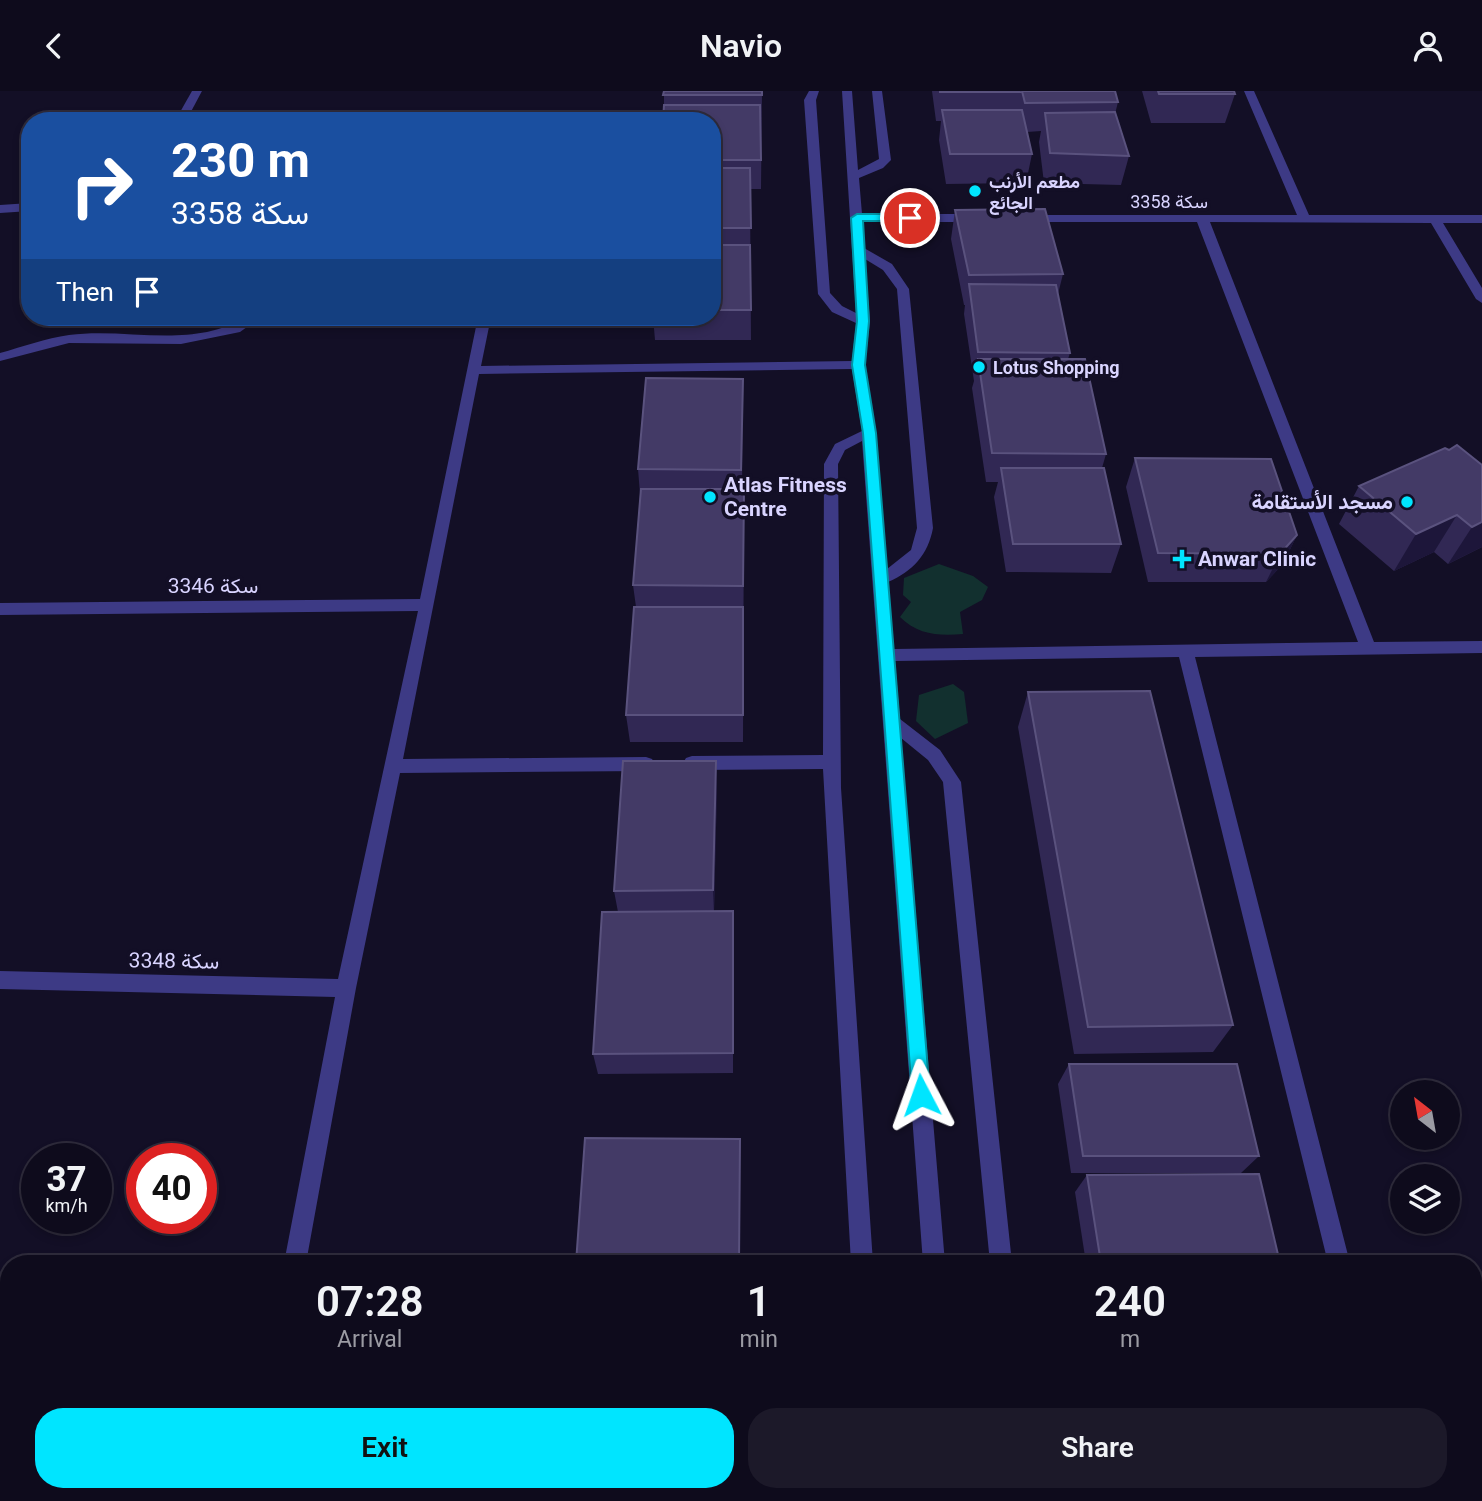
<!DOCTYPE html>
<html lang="en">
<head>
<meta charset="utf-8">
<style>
  body { margin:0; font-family:Roboto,Vazirmatn,sans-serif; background:#1c1929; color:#f1f3f6; height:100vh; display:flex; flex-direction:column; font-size:26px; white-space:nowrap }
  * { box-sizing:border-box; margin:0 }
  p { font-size:23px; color:#9b9ba3 }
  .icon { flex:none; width:38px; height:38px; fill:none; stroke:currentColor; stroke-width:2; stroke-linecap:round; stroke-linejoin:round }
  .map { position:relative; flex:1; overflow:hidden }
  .details { position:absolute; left:0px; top:1164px; width:1482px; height:247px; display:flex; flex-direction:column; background:#0e0b1c; border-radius:28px 28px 0 0; box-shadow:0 4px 10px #0003,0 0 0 2px #2e2b3b }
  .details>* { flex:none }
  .banner { position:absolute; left:21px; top:21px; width:700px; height:214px; border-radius:28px; box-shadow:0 4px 10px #0003,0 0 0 2px #2e2b3b; background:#1a4fa0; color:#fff; overflow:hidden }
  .needle { width:46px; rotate:329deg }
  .controls { position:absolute; left:1390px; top:989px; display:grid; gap:14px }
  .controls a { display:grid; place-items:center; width:70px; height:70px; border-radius:50%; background:#0e0b1c; box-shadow:0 4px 10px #0003,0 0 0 2px #2e2b3b; font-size:35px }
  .speed { position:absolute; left:21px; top:1052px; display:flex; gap:14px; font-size:35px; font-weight:700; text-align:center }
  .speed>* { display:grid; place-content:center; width:91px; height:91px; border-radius:50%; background:#0e0b1c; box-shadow:0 4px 10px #0003,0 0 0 2px #2e2b3b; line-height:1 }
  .speed small { font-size:18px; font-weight:400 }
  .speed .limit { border:10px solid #d22; background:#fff; color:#111 }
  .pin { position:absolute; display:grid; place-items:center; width:60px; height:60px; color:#fff; margin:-30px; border:4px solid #fff; border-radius:50%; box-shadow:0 2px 7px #0007 }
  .me { position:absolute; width:77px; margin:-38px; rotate:356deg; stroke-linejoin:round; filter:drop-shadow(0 0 5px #0008) }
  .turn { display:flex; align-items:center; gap:24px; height:147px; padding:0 35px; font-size:32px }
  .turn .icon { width:91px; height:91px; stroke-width:2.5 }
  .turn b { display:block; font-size:49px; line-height:60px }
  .then { display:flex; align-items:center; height:66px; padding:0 35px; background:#0003; gap:14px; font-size:26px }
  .eta { display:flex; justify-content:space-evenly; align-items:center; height:119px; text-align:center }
  .eta b { font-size:42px; font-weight:600; line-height:49px }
  .cta { display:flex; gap:14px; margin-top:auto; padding:14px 35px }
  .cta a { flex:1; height:80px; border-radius:28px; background:#00e5ff; color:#111; font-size:28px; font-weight:600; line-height:80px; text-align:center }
  .cta a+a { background:#1c1929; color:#f1f3f6 }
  header { display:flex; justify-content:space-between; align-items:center; height:91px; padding:0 35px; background:#0e0b1c; font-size:32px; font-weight:600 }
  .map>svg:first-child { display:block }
  .green { fill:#12302f }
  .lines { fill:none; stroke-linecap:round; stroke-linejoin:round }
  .minor { fill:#3d3a85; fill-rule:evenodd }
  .wall { fill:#312854 }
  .shaded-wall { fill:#1d163a }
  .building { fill:#433a66; stroke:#5a527e; stroke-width:2 }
  .route { fill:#00e5ff; stroke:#0095a6; stroke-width:2 }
  .poi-dot { fill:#00e5ff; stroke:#130f26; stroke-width:2.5 }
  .labels { text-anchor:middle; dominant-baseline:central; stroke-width:7; stroke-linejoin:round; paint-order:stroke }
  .far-poi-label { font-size:18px; font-weight:bold; fill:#d9d4ff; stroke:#130f26; text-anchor:start }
  .far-street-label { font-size:18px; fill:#d9d4ff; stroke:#130f26 }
  .poi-label { font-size:21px; font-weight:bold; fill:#d9d4ff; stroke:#130f26; text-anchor:start }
  .street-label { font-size:21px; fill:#d9d4ff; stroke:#130f26 }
</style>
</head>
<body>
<header><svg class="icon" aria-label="back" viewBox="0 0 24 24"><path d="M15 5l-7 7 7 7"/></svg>Navio<svg class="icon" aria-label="person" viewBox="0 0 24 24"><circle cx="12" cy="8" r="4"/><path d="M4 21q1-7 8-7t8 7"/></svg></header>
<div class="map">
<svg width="1482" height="1410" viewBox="0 0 1482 1410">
  <rect width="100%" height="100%" fill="#130f26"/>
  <g class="green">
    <path d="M 939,473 L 973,485 L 988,496 L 982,509 L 960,521 L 963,543 C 939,545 918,544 900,526 L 911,511 L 903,504 L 904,487 Z"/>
    <path d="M 953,593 L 964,601 L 968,632 L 935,648 L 916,630 L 919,604 Z"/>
  </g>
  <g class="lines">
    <g class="minor">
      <path d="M 192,0 L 202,0 L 186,30 L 175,30 Z"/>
      <path d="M 809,0 L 819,0 L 816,9 L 830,202 L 842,215 L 856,222 L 842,0 L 852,0 L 858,79 L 879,68 L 872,0 L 882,0 L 891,69 L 883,77 L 859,87 L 862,123 L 976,123 L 982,127 L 976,131 L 862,131 L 864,157 L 892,173 L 909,198 L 933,437 C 928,464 913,480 888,491 L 894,558 L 1358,551 L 1197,131 L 1025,131 L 1021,130 L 1021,124 L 1297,124 L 1244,0 L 1254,0 L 1309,124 L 1482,124 L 1482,132 L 1443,132 L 1482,197 L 1482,212 L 1476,208 L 1431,132 L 1210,131 L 1374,551 L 1482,550 L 1482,562 L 1195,566 L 1350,1172 L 1328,1172 L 1179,566 L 895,570 L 900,628 L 940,659 L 961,691 L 1012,1172 L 990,1172 L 943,691 L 928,669 L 901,647 L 945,1172 L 923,1172 L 862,350 L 845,359 L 838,373 L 841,697 L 873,1172 L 851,1172 L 823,678 L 692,679 L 686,677 L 683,672 L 686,667 L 692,665 L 823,664 L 824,373 L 835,353 L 862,340 L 852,278 L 479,283 L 403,668 L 646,666 L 652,668 L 655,673 L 652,678 L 646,680 L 400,682 L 356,897 L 306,1172 L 284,1172 L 335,906 L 0,898 L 0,880 L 338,888 L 418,520 L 0,524 L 0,512 L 420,508 L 478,226 L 491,226 L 481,275 L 852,270 L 856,232 L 832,221 L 818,203 L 804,9 ZM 865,168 L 883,179 L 897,198 L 917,437 L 911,459 L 887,478 L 876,342 L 865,274 L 870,230 Z"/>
      <path d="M 30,112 L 30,120 L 0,122 L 0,114 Z"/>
      <path d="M 245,226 L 261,226 L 240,241 L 181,253 L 69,252 L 0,270 L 0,262 C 22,256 46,247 69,244 C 127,236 192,259 245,226 Z"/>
      <path d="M 240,1402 L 264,1402 L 263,1410 L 239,1410 Z"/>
      <rect x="864" y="1402" width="24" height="8"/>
      <rect x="944" y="1402" width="24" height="8"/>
      <rect x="1013" y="1402" width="24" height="8"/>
      <path d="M 1384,1402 L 1408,1402 L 1410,1410 L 1386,1410 Z"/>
    </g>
  </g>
  <g class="wall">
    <path d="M 664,0 L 762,0 L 761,98 L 750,98 L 751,249 L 655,249 L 653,226 L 712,226 L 712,30 L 664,18 Z"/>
    <path d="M 932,0 L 1115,0 L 1118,11 L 1115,23 L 1129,65 L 1121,94 L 1044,92 L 1039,51 L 1041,40 L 1027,41 L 1032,63 L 1026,92 L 946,93 L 939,49 L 941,30 L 936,30 Z"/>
    <path d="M 1142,0 L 1234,0 L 1235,3 L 1225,32 L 1151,32 Z"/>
    <path d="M 955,119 L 1063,183 L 1058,203 L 1070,262 L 1068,268 L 1106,363 L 1102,377 L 1121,453 L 1111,482 L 1006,481 L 994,406 L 998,391 L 986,391 L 972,297 L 974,290 L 964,223 L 965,214 L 964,214 L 951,148 Z"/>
    <path d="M 743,288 L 742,398 L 744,398 L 743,651 L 630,651 L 626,624 L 636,516 L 633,494 L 640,403 L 638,378 Z"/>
    <path d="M 1445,357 L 1482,456 L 1448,473 L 1434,461 L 1394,480 L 1339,433 L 1359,395 Z"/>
    <path d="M 1135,367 L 1297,444 L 1283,473 L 1266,491 L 1148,491 L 1126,396 Z"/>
    <path d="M 1028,601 L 1233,934 L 1213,961 L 1074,963 L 1018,636 Z"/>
    <path d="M 717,696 L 714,820 L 733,820 L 733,982 L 598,983 L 593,963 L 618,821 L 614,800 Z"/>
    <path d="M 1069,973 L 1259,1065 L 1241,1082 L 1071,1082 L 1058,993 Z"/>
    <path d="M 1087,1084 L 1280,1172 L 1086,1172 L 1075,1101 Z"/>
    <path d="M 1124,1402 L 1347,1402 L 1349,1410 L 1125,1410 Z"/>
  </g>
  <g class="shaded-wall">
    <path d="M 1457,424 L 1434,461 L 1394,480 L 1416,443 Z"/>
    <path d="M 1482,431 L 1482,456 L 1448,473 L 1472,436 Z"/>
    <path d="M 1297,444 L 1283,473 L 1266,491 L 1280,463 Z"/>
    <path d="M 716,670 L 717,696 L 714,823 L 713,799 Z"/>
  </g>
  <g class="building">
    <path d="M 664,0 L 762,0 L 762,4 L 663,4 Z"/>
    <path d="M 940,0 L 1019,0 L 1020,1 L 940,1 Z"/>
    <path d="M 1022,0 L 1115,0 L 1118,11 L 1025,12 Z"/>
    <path d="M 1158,0 L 1234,0 L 1235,3 L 1159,3 Z"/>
    <path d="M 664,14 L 760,14 L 761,69 L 712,69 L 712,30 L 663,30 Z"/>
    <path d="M 942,19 L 1022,19 L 1032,63 L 950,63 Z"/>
    <path d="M 1115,21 L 1129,65 L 1050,62 L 1045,22 Z"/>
    <path d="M 712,77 L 750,77 L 751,137 L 712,137 Z"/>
    <path d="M 1045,118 L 1063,183 L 969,184 L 955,119 Z"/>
    <path d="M 712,154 L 750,154 L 751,219 L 712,219 Z"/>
    <path d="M 969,193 L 1056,194 L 1070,262 L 978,261 Z"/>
    <path d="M 978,268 L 1085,268 L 1106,363 L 992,362 Z"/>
    <path d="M 646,287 L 743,288 L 741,379 L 638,378 Z"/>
    <path d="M 1457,354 L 1482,374 L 1482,431 L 1472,436 L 1457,424 L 1416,443 L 1359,395 L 1445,357 L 1449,359 Z"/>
    <path d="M 1135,367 L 1271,368 L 1297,444 L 1280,463 L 1158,462 Z"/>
    <path d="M 1001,377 L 1104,377 L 1121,453 L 1013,453 Z"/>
    <path d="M 641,398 L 744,398 L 743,495 L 633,494 Z"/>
    <path d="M 634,516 L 743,516 L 743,624 L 626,624 Z"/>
    <path d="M 1150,600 L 1233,934 L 1088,936 L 1028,601 Z"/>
    <path d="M 623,670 L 716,670 L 713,799 L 614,800 Z"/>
    <path d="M 733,820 L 733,962 L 593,963 L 602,821 Z"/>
    <path d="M 1069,973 L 1237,973 L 1259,1065 L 1083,1065 Z"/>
    <path d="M 585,1047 L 740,1048 L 739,1172 L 576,1172 Z"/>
    <path d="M 1259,1083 L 1280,1172 L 1101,1172 L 1087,1084 Z"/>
    <rect x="574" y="1402" width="140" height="8"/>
    <path d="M 1141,1402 L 1347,1402 L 1349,1410 L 1142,1410 Z"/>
  </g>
  <path class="route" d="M 857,123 L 910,123 L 916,127 L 910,130 L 863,130 L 869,230 L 865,274 L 876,342 L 930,1004 L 928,1011 L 921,1013 L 915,1011 L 912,1004 L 863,342 L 852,274 L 857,230 L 851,127 Z"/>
  <g class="poi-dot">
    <circle cx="975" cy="100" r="7"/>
    <circle cx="979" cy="276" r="7"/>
    <circle cx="710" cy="406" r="7"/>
    <circle cx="1407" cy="411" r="7"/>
    <path d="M1178.5 457.5h7v7h7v7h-7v7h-7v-7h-7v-7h7z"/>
  </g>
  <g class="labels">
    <g class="far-poi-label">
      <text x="989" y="90">مطعم الأرنب<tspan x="989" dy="21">الجائع</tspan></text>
      <text x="993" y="276">Lotus Shopping</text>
    </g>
    <g class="far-street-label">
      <text x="1169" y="110">سكة 3358</text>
    </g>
    <g class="poi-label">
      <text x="724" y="394">Atlas Fitness<tspan x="724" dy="24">Centre</tspan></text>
      <text x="1393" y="411" text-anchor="end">مسجد الأستقامة</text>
      <text x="1198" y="468">Anwar Clinic</text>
    </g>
    <g class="street-label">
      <text x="213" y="495">سكة 3346</text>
      <text transform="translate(174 870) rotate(1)">سكة 3348</text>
    </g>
  </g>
</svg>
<div class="controls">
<a><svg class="needle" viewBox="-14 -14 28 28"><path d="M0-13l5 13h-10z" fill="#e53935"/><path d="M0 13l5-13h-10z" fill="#9b9ba3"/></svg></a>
<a><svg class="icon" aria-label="layers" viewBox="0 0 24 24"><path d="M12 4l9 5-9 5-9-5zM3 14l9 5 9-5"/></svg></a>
</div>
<div class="speed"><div>37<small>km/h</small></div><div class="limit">40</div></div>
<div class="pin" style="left:910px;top:127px;background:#d93025"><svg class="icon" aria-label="arrive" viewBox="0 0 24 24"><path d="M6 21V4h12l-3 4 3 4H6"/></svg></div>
<svg class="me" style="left:921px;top:1004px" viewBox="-20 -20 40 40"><path d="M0-17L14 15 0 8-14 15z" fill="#00e5ff" stroke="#fff" stroke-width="4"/></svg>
<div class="banner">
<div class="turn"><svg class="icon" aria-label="right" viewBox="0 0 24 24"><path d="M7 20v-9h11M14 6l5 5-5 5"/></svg><div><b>230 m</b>سكة 3358</div></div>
<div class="then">Then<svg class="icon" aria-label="arrive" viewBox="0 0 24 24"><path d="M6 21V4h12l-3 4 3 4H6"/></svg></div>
</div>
<section class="details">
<div class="eta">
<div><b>07:28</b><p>Arrival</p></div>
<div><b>1</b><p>min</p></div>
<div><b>240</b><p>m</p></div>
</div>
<div class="cta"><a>Exit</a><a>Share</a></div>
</section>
</div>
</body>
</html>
